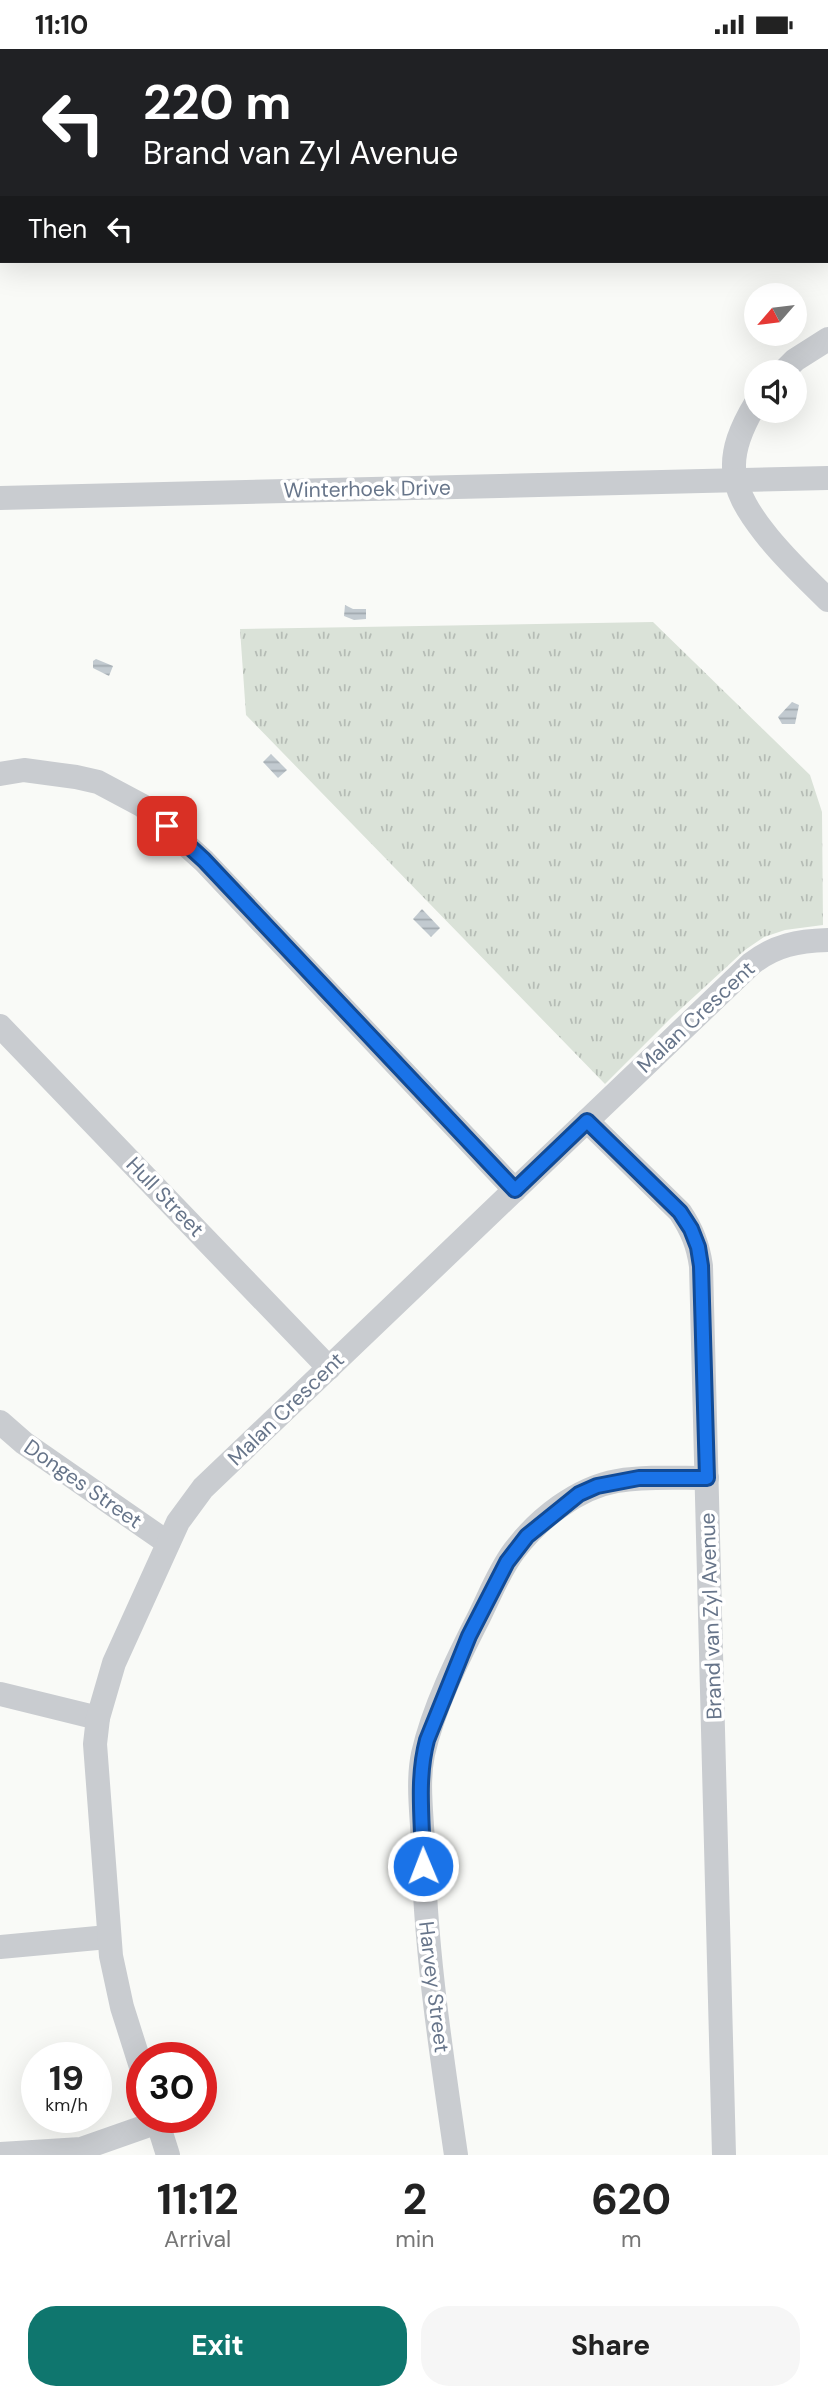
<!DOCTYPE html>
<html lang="en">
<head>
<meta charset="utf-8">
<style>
  body { margin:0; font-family:"DM Sans",sans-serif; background:#f6f6f6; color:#222; height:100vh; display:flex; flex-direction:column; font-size:26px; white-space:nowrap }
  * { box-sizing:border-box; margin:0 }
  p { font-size:23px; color:#767676 }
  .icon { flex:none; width:38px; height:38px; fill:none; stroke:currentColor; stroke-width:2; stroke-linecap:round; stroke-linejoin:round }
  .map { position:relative; height:2106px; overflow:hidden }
  .side { display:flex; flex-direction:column; background:#fff; flex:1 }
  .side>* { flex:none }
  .hud { position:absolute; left:0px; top:0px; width:830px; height:214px; box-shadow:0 7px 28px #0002; background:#202124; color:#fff; overflow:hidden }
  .needle { width:46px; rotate:242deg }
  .controls { position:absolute; left:744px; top:234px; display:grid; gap:14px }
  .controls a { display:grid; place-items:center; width:63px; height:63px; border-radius:50%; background:#fff; box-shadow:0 7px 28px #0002; font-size:35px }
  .speed { position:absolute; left:21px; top:1993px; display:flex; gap:14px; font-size:35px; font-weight:700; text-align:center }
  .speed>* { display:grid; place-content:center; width:91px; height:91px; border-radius:50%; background:#fff; box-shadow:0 7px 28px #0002; line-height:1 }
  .speed small { font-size:18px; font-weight:400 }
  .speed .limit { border:10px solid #d22; background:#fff; color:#111 }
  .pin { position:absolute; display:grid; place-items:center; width:60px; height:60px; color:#fff; margin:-30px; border-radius:14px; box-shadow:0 4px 10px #0006 }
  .me { position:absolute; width:77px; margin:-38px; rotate:359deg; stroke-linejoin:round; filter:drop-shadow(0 0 5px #0008) }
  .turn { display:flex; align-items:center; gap:24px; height:147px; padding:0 28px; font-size:32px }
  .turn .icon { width:91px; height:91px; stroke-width:2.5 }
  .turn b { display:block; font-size:49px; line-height:60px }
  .then { display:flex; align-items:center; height:66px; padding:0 28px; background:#0003; gap:14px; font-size:26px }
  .eta { display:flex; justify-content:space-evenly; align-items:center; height:119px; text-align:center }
  .eta b { font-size:42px; font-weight:800; line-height:49px }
  .button { display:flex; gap:14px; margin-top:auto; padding:14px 28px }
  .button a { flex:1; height:80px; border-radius:28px; background:#0f766e; color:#fff; font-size:28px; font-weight:800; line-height:80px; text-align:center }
  .button a+a { background:#f6f6f6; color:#222 }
  .status { display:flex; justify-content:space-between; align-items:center; height:49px; padding:0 35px; background:#fff; direction:ltr }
  .status svg { height:19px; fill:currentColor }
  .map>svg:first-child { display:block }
  .built { fill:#eaeaea }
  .park { fill:url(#park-tufts) }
  .water { fill:url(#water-rules) }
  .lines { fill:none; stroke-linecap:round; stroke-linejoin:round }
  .minor { stroke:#c9ccd0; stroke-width:24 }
  .route-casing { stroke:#114b97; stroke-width:18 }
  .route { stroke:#1a73e8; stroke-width:12 }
  .labels { text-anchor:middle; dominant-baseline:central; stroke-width:7; stroke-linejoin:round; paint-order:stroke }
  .street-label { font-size:21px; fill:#67758a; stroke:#fff }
</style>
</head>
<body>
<div class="status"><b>11:10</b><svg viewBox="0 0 49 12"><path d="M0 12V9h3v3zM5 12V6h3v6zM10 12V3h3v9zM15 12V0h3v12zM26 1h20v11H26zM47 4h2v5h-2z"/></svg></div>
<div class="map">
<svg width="828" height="2106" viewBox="0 0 828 2106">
  <defs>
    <pattern id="park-tufts" width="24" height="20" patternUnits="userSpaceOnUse" patternTransform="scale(1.75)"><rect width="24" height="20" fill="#dae2d8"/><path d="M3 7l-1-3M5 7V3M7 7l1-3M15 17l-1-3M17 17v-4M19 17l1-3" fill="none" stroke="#b5bcb5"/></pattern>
    <pattern id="water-rules" width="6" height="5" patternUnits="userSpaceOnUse" patternTransform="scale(1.75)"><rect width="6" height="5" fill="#c2cad0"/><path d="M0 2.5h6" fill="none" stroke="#a1a9af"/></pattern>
  </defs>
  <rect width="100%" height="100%" fill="#f9faf7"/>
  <path class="built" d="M 0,0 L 66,2 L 2,2 L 0,182 Z"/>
  <g class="park">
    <rect x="324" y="0" width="212" height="2"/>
    <path d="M 653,573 L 810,726 L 822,763 L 823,876 L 785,881 L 764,888 L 745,901 L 672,968 L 605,1035 L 246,666 L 240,580 Z"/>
  </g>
  <g class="water">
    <path d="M 345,556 L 353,560 L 366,560 L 366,570 L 354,571 L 344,567 Z"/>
    <path d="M 96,610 L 113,617 L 109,627 L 93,619 L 93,612 Z"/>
    <path d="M 792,653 L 799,656 L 795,675 L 782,675 L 778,668 Z"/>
    <path d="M 271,705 L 287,721 L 278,729 L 263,713 Z"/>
    <path d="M 422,860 L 440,879 L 431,888 L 413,870 Z"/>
  </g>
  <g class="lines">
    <g class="minor">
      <path d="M 71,0 L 71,2"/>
      <path d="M 324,0 L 324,2"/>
      <path d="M 537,0 L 537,2"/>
      <path d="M 0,186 L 2,186"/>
      <path d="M 782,324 L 795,311 L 828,290"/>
      <path d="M 756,354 C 724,407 727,436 764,483 C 783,508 806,529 828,551"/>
      <path d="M 0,449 L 828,429"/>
      <path d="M 0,725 L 24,721 L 76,728 L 98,733 L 143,757 L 204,812 L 515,1141"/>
      <path d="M 0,977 L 329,1319"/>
      <path d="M 587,1072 L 680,1163 C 692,1181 698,1196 701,1217 L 724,2106"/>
      <path d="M 0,1373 L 24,1394 L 168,1494"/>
      <path d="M 0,1645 L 98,1669"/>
      <path d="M 0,1898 L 108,1888"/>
      <path d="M 142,2021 L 122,1958 L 111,1907 L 95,1695 L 98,1669 L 114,1614 L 178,1473 L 203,1439 L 751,915 C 775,896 798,892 828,891"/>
      <path d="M 156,2068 L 168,2106"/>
      <path d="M 0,2105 L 81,2100 L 158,2073"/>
      <path d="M 456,2106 C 441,2002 425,1900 423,1795 C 422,1766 417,1734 423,1705 C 433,1660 458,1609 479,1568 C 490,1546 499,1522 514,1502 C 538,1470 577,1439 617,1432 C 646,1427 677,1429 707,1429"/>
    </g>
  </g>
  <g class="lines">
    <defs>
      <path id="route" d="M 167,777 L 204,811 L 515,1141 L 587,1072 L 680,1163 L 691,1180 L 698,1198 L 701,1217 L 707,1429 L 639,1429 L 597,1437 L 579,1445 L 527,1487 L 507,1513 L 469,1587 L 427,1691 C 416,1732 423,1776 423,1817"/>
    </defs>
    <use href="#route" class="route-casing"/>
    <use href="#route" class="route"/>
  </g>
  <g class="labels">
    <g class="street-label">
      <text transform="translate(367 440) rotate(-1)">Winterhoek Drive</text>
      <text transform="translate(696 968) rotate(-43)">Malan Crescent</text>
      <text transform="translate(165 1148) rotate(46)">Hull Street</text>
      <text transform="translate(286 1360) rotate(-44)">Malan Crescent</text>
      <text transform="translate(83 1435) rotate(35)">Donges Street</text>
      <text transform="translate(711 1567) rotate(-92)">Brand van Zyl Avenue</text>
      <text transform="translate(434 1938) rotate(83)">Harvey Street</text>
    </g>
  </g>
</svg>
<div class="controls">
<a><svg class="needle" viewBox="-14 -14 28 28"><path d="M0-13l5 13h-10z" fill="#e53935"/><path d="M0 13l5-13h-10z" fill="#767676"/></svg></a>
<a><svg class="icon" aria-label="sound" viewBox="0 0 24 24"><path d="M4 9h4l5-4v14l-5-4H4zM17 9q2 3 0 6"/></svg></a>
</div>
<div class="speed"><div>19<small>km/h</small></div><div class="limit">30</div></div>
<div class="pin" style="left:167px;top:777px;background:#d93025"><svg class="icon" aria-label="arrive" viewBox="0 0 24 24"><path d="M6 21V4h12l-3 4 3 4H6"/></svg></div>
<svg class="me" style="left:423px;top:1817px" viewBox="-20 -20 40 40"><circle r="17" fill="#1a73e8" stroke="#fff" stroke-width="3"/><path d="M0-11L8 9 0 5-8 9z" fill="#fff"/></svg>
<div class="hud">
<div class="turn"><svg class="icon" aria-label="left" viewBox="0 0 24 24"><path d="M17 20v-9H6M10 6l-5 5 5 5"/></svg><div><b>220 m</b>Brand van Zyl Avenue</div></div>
<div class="then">Then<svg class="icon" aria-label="left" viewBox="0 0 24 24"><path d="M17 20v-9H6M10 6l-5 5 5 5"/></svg></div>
</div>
</div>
<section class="side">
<div class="eta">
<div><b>11:12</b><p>Arrival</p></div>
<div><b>2</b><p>min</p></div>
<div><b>620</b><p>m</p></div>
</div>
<div class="button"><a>Exit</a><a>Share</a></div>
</section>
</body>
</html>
